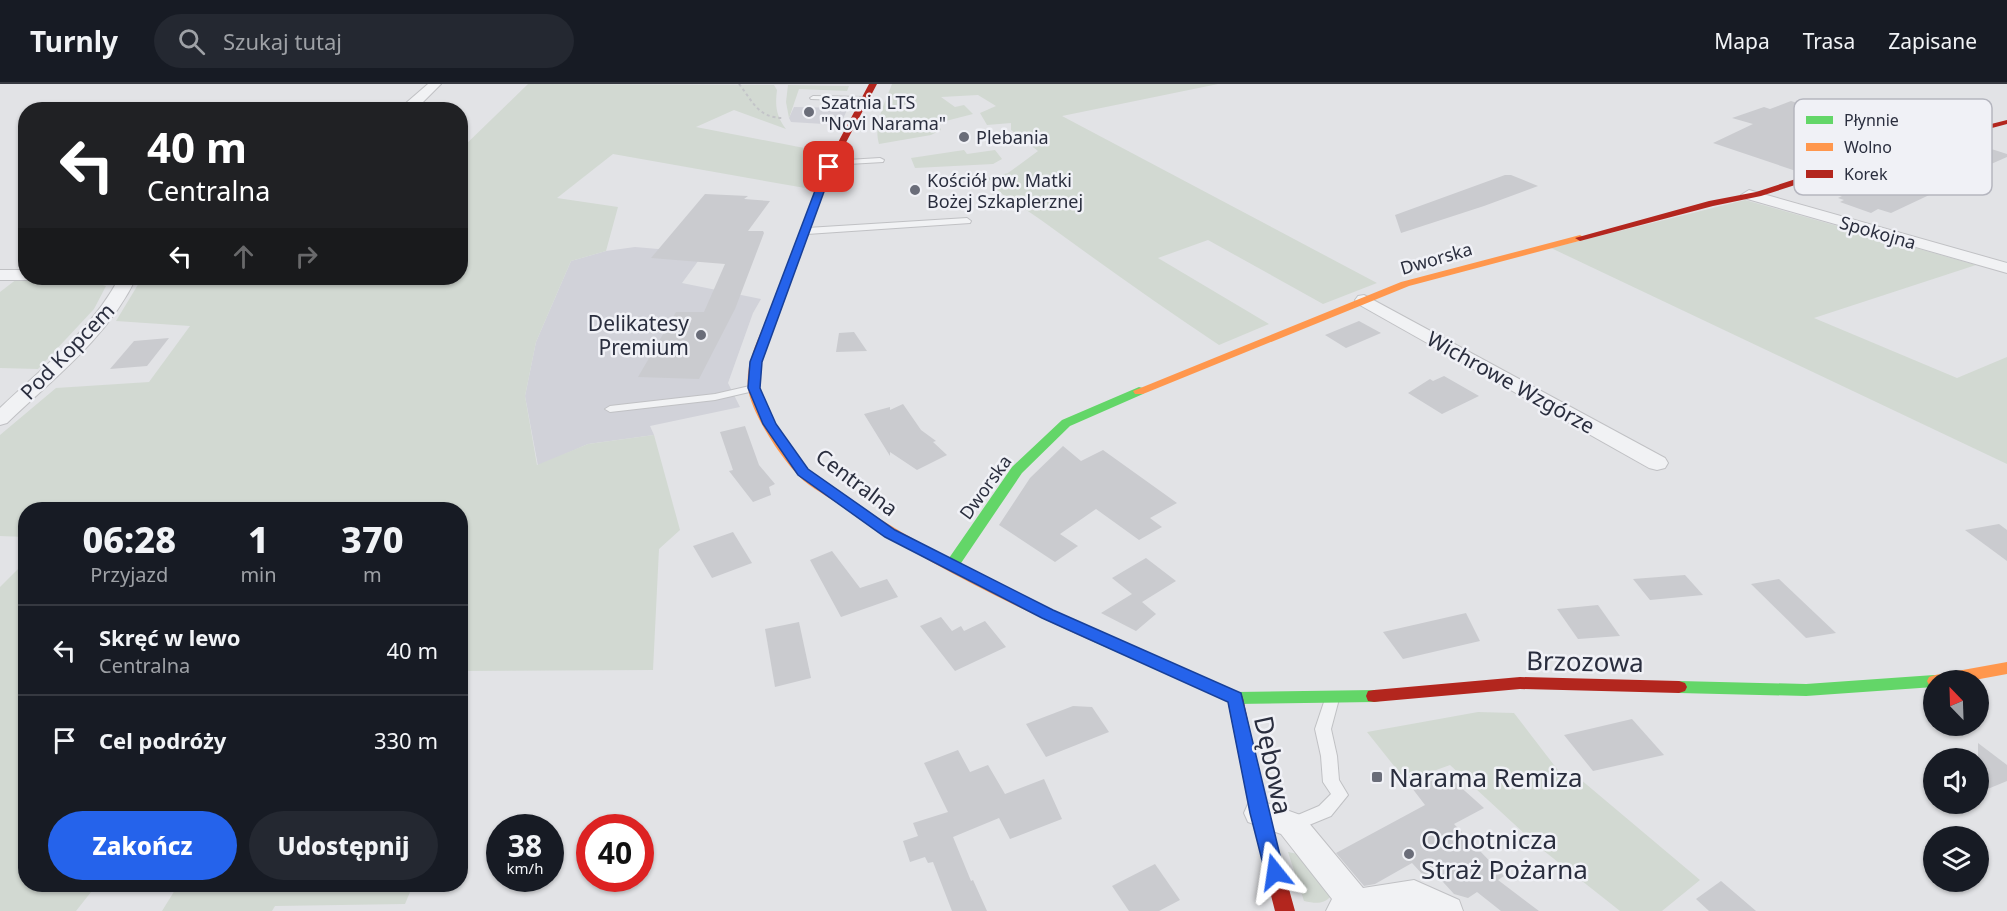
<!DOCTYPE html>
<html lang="pl">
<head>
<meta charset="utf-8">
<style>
  body { margin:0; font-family:"Noto Sans",sans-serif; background:#242831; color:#f1f3f6; height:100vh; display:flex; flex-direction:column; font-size:22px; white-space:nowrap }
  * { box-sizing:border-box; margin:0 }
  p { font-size:20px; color:#9ea1a6 }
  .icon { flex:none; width:33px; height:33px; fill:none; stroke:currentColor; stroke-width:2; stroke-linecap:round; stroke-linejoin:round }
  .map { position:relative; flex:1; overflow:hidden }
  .sheet { position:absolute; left:18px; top:418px; width:450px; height:390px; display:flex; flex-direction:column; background:#171b24; border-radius:24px; box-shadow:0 2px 4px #0004 }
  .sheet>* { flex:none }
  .hud { position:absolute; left:18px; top:18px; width:450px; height:183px; border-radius:24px; box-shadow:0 2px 4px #0004; background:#202124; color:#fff; overflow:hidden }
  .needle { width:39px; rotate:337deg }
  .buttons { position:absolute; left:1923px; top:586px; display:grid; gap:12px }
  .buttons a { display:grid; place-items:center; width:66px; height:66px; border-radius:50%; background:#171b24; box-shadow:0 2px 4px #0004; font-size:30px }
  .speed { position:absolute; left:486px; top:730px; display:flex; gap:12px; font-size:30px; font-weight:700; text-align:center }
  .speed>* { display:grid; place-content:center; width:78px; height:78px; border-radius:50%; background:#171b24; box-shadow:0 2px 4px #0004; line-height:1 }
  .speed small { font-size:15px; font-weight:400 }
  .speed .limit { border:9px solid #d22; background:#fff; color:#111 }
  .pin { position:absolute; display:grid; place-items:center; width:51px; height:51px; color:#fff; margin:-26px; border-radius:12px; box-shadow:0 3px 9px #0006 }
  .me { position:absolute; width:66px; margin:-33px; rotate:345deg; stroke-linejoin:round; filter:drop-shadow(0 0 4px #0008) }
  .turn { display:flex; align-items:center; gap:21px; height:126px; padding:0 30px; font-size:27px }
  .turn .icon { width:78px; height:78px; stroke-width:2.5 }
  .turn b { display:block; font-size:42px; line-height:51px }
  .lanes { display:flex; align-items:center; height:57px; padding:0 30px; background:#0003; justify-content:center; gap:30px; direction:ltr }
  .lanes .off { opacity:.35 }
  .eta { display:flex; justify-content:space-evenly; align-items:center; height:102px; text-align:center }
  .eta b { font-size:36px; font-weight:800; line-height:42px }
  .action { display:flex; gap:12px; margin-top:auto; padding:12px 30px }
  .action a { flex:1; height:69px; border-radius:36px; background:#2563eb; color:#fff; font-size:24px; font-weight:800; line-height:69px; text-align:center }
  .action a+a { background:#242831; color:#f1f3f6 }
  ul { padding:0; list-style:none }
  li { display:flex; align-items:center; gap:18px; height:90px; padding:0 30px; border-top:2px solid #363941 }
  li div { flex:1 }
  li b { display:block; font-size:22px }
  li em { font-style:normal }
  header { display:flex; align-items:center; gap:36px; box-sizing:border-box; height:84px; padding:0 30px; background:#171b24; border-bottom:2px solid #363941 }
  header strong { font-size:28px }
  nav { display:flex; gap:33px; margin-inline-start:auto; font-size:21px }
  .search { width:420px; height:54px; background:#242831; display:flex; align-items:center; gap:15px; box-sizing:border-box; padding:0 21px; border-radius:33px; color:#9ea1a6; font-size:22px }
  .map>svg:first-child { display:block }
  .built { fill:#d1d2d9 }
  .green { fill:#d2d9d2 }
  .building { fill:#cacbcf }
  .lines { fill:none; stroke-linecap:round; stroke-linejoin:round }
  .lane-casing { stroke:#c0c1c4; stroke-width:2 }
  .street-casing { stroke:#c0c1c4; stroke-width:2 }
  .path { stroke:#c3c4c8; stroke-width:2; stroke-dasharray:3 3; stroke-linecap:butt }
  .lane { fill:#f1f2f4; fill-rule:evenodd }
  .street { fill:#f1f2f4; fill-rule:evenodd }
  .fast { fill:#63d668; fill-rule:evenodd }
  .slow { fill:#ff974d; fill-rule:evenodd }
  .jam { fill:#b3261e; fill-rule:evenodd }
  .route { fill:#2563eb; stroke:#184099; stroke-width:1.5 }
  .poi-dot { fill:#6a6d79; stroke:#f0f1f6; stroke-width:2 }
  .labels { text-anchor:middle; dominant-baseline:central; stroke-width:5; stroke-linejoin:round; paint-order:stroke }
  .far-poi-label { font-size:18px; fill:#2a2e3e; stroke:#f0f1f6; text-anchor:start }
  .far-street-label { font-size:18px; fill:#2a2e3e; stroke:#f0f1f6 }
  .poi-label { font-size:21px; fill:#2a2e3e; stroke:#f0f1f6; text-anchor:end }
  .street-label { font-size:21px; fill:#2a2e3e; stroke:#f0f1f6 }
  .near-street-label { font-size:26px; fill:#2a2e3e; stroke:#f0f1f6 }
  .near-poi-label { font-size:26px; fill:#2a2e3e; stroke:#f0f1f6; text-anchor:start }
  .key { fill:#f0f1f6; stroke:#b5b6bf; stroke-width:1.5 }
  .key-label { font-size:16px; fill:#2a2e3e }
</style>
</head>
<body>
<header>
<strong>Turnly</strong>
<div class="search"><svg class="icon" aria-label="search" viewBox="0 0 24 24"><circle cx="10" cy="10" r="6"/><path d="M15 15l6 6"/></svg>Szukaj tutaj</div>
<nav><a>Mapa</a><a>Trasa</a><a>Zapisane</a></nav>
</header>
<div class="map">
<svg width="2007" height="827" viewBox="0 0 2007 827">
  <rect width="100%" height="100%" fill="#e2e3e6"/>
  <g class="built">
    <path d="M 794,23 L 848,24 L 840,41 L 791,38 L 789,34 Z"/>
    <path d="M 635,163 L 704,169 L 682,199 L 761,215 L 753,229 L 728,299 L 740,323 L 650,342 L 654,351 L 588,360 L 538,382 L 525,312 L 536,258 L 571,177 L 606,167 Z"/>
  </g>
  <g class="green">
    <path d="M 528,0 L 774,1 L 777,6 C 775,22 776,32 786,45 L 734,26 L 696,43 L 825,68 L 805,104 L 613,70 L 557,114 L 618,123 L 606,167 L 571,177 L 536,258 L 525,312 L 537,381 L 588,360 L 654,351 L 680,446 L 659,465 L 653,586 L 461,587 L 460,426 L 26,426 L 25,453 L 0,452 L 0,351 L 56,304 L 149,298 L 190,242 L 116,237 L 142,194 L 460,194 L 461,65 Z"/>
    <path d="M 892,0 L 1218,0 L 1062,32 L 1377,199 L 1323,220 L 1208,156 L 1158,174 L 1269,240 L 1219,261 C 1159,221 1100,179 1041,136 C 1024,123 999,113 988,94 L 1008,89 L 1038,67 L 1011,46 L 1011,39 L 987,41 L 980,29 L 996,22 L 978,11 L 941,13 L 955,23 L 964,21 L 973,30 L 938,39 L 941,46 L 931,51 L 879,60 C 873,40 885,19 892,0 Z"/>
    <path d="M 788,1 L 849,2 L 847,7 L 799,5 L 789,34 L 786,18 Z"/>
    <path d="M 964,66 L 967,70 L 995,66 L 1002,75 L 993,80 L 915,84 L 911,74 Z"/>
    <path d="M 1745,116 L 1976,181 L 1814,234 L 1957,294 L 2007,273 L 2007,380 L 1551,164 Z"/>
    <path d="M 17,195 L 83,195 L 106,202 L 94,225 L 38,285 L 0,284 L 0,208 Z"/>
    <path d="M 25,478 L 26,801 L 413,801 L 405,820 L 275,822 L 272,827 L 162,827 L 175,806 L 95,803 L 76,827 L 0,827 L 0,503 Z"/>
    <path d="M 1478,628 L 1514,629 L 1567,698 L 1580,695 L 1700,796 L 1662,827 L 1620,827 L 1539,763 L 1450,681 L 1406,697 L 1367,648 Z"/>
    <path d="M 1288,768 L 1298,770 L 1330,813 C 1323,821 1314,819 1304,817 Z"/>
  </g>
  <g class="building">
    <path d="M 1791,17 L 1850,35 L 1843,38 L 1861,43 L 1827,57 L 1860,69 L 1799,88 L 1713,59 L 1753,40 L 1732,34 L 1764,23 L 1770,25 Z"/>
    <path d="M 1982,62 L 2007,70 L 2007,73 L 1939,103 L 1942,105 L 1891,129 L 1878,125 L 1871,129 L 1840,118 L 1844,116 L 1838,114 L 1842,112 L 1830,108 L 1843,102 L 1828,97 L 1884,79 L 1899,82 L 1916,75 L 1937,81 L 1956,71 L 1960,72 Z"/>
    <path d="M 1505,91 L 1511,91 L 1538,102 L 1484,122 L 1401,149 L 1395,131 Z"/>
    <path d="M 705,110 L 748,112 L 744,115 L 770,117 L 748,147 L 763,147 L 764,149 L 735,225 L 699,295 L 638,293 L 676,228 L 704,228 L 725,180 L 651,174 Z"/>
    <path d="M 1359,237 L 1381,249 L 1346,264 L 1325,251 Z"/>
    <path d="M 854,248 L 867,267 L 836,268 L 839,249 Z"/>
    <path d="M 169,254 L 147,282 L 110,285 L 134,257 Z"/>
    <path d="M 1444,292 L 1479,312 L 1442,330 L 1408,309 L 1430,295 L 1433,297 Z"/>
    <path d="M 903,320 L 921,346 L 936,357 L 933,358 L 947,371 L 917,386 L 890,368 L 890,372 L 864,330 L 890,323 L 890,326 Z"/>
    <path d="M 745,342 L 759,381 L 775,400 L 769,403 L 771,411 L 753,418 L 729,387 L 733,386 L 720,348 Z"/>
    <path d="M 1063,362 L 1081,377 L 1103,366 L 1177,419 L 1150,434 L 1162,443 L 1139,456 L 1096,425 L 1060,450 L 1078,462 L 1055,478 L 999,441 L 1030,394 Z"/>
    <path d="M 1999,440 L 2007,446 L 2007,477 L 1965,446 Z"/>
    <path d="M 733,448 L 752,479 L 712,494 L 693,462 Z"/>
    <path d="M 832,467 L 860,504 L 887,495 L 898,513 L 841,533 L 810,476 Z"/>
    <path d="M 1146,474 L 1176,497 L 1142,518 L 1156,530 L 1136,547 L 1101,529 L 1132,510 L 1112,494 Z"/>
    <path d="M 1685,491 L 1703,511 L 1650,516 L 1633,495 Z"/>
    <path d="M 1779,495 L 1836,549 L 1806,554 L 1751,500 Z"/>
    <path d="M 1598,521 L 1620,552 L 1578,555 L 1557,525 Z"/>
    <path d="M 1466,529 L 1480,557 L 1403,575 L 1383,548 Z"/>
    <path d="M 941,533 L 952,547 L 961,542 L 964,547 L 985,537 L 1006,563 L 955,587 L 920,542 Z"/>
    <path d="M 799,538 L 811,594 L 775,603 L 765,545 Z"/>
    <path d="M 1073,622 L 1092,623 L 1109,648 L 1046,673 L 1026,640 Z"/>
    <path d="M 1632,635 L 1664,671 L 1593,687 L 1564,651 Z"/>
    <path d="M 1978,659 L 2007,681 L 2007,697 L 1978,709 Z"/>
    <path d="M 958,666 L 970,688 L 988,681 L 1005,710 L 1044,695 L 1062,735 L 1010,755 L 999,734 L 953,753 L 971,797 L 973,796 L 987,827 L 952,827 L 933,778 L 928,779 L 925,773 L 910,778 L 903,757 L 918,752 L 913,739 L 948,728 L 924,679 Z"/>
    <path d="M 1447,691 L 1484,724 L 1454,740 L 1504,792 L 1498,796 L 1539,827 L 1501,827 L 1477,808 L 1468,814 L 1454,810 L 1433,787 L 1424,792 L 1412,779 L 1375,800 L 1364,802 L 1336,769 L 1425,721 L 1412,704 Z"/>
    <path d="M 1155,780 L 1180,816 L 1159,827 L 1129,827 L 1112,802 Z"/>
    <path d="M 1721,797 L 1756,827 L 1709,827 L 1696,815 Z"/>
  </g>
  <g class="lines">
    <defs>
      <g id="lane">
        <path d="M 813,12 L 865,13 L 868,15 L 865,17 L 811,15 L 810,14 Z"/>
        <path d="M 880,74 L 884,76 L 883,78 L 831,81 L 827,79 L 831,77 Z"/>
        <path d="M 967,134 L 971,137 L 970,139 L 807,150 L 803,147 L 807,144 Z"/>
        <path d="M 754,301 L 758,302 L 759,304 L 758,306 L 715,316 L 610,328 L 605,325 L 610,322 L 715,310 Z"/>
        <path d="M 1332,609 L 1337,611 L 1339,615 L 1331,645 L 1337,672 L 1339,696 L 1348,711 L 1331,732 L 1292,748 L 1286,746 L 1284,741 L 1286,736 L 1319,722 L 1331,710 L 1323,698 L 1321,672 L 1315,645 L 1325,615 L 1327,611 Z"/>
      </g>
      <g id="street">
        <path d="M 428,0 L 441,0 L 416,25 L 395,26 L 406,19 Z"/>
        <path d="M 1749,106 L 2007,179 L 2007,189 L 1744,114 L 1741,111 Z"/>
        <path d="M 0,186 L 26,186 L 26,194 L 33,194 L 26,196 L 0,196 Z"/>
        <path d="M 119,194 L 136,194 C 108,253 53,295 7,339 L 0,341 L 0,324 C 43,283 92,246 119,194 Z"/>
        <path d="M 1364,211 L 1665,374 L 1668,379 L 1665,384 L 1657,386 L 1649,384 L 1358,220 L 1355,216 L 1358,212 Z"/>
        <path d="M 1259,716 L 1303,732 L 1363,804 L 1414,796 L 1459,816 L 1463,827 L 1326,827 L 1332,815 L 1281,750 L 1248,738 L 1244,729 L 1248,720 Z"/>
      </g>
    </defs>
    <use href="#lane" class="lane-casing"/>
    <use href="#street" class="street-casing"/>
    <path class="path" d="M 739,0 C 754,19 758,34 784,34"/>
    <use href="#lane" class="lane"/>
    <use href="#street" class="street"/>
    <g class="fast">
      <path d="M 1139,303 L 1143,304 L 1145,307 L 1143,310 L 1070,342 L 1022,389 L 957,485 L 947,485 L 945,481 L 947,477 L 1012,383 L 1062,336 Z"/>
      <path d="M 1100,548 L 1236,608 L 1374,606 L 1380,607 L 1382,612 L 1380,617 L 1374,618 L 1235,620 L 1094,558 L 1092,554 L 1094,550 Z"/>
      <path d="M 1934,591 L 1940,593 L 1942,597 L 1934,597 L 1934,603 L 1806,612 L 1679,609 L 1673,607 L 1671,603 L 1673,599 L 1679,597 L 1806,600 Z"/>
    </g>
    <g class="slow">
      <path d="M 1580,151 L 1585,154 L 1583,156 L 1409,202 L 1143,310 L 1135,310 L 1133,307 L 1401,198 Z"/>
      <path d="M 774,227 L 779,230 C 770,253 757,279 760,304 C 763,329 793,372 811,389 C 825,402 844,411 860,422 C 937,473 1021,512 1106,550 L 1108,554 L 1106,558 L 1100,560 L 1094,558 C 1010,520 926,480 850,427 C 835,417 818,408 804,397 C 784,379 751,330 748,304 C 745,279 759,253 769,230 Z"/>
      <path d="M 2007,578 L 2007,590 L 1969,597 L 1934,597 L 1934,603 L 1929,601 L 1927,597 L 1929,593 L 1935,591 Z"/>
    </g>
    <g class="jam">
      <path d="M 869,0 L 877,0 L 833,83 L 779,230 L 778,232 L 770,232 L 769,230 L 825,83 Z"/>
      <path d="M 2007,36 L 2007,40 L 1879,74 L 1761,112 L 1713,122 L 1580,157 L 1575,154 L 1709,117 L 1756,108 L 1873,70 Z"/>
      <path d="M 1520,593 L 1679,597 L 1685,599 L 1687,603 L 1685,607 L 1679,609 L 1520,605 L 1374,618 L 1368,617 L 1366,612 L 1368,607 L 1374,606 Z"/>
      <path d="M 1235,608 L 1241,609 L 1243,614 L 1268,729 L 1295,827 L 1275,827 L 1250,729 L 1227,614 L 1229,609 Z"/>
    </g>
  </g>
  <path class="route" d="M 829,80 L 833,83 L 762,278 L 760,304 L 776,340 L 808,385 L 895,446 L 1053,526 L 1241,609 L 1284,788 L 1282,794 L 1275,796 L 1268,794 L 1265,788 L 1250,729 L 1228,618 L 1042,534 L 885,453 L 798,391 L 763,340 L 748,304 L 750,278 L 824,83 Z"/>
  <g class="poi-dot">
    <circle cx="809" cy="28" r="6"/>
    <circle cx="964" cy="53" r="6"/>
    <circle cx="915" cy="106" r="6"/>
    <circle cx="701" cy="251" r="6"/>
    <rect x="1371" y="687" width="12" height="12" rx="3"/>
    <circle cx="1409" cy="770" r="6"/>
  </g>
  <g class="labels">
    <g class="far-poi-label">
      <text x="821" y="18">Szatnia LTS<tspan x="821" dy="21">"Novi Narama"</tspan></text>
      <text x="976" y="53">Plebania</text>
      <text x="927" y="96">Kościół pw. Matki<tspan x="927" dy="21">Bożej Szkaplerznej</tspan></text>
    </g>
    <g class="far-street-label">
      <text transform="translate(1878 148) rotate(16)">Spokojna</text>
      <text transform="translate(1436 174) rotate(-16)">Dworska</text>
      <text transform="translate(985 403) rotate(-54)">Dworska</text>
    </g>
    <g class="poi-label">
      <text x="689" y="239">Delikatesy<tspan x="689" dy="24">Premium</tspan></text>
    </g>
    <g class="street-label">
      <text transform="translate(67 267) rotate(-46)">Pod Kopcem</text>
      <text transform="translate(1511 298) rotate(29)">Wichrowe Wzgórze</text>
      <text transform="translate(857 398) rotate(37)">Centralna</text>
    </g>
    <g class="near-street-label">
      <text transform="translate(1585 577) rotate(1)">Brzozowa</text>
      <text transform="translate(1274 681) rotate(78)">Dębowa</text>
    </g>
    <g class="near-poi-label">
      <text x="1389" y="693">Narama Remiza</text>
      <text x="1421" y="755">Ochotnicza<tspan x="1421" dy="30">Straż Pożarna</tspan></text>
    </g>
  </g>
  <rect x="1794" y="15" width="198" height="96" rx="9" class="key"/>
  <rect x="1806" y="32" width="27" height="8" fill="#63d668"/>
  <rect x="1806" y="59" width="27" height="8" fill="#ff974d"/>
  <rect x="1806" y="86" width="27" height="8" fill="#b3261e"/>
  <g class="key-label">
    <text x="1844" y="42">Płynnie</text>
    <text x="1844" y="69">Wolno</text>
    <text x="1844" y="96">Korek</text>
  </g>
</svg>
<div class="buttons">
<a><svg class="needle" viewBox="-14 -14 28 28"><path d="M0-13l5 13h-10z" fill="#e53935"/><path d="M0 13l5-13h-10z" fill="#9ea1a6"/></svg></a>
<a><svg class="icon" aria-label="sound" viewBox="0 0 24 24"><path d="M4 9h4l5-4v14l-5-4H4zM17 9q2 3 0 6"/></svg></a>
<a><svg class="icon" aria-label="layers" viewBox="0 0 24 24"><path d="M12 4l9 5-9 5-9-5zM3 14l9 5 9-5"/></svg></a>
</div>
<div class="speed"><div>38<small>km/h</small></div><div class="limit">40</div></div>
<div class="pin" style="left:829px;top:83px;background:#d93025"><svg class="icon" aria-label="arrive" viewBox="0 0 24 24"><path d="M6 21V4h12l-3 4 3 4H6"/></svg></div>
<svg class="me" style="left:1275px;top:788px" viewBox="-20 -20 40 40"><path d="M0-17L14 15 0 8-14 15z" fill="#2563eb" stroke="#fff" stroke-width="4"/></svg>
<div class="hud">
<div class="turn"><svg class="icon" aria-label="left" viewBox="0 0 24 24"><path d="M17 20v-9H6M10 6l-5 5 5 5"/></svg><div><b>40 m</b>Centralna</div></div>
<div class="lanes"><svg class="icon" aria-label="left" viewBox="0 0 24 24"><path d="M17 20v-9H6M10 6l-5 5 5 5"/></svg><svg class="icon off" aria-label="ahead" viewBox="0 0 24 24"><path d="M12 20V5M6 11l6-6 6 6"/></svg><svg class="icon off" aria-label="right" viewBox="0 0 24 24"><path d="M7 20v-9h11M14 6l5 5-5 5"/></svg></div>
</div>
<section class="sheet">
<div class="eta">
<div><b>06:28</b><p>Przyjazd</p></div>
<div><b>1</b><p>min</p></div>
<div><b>370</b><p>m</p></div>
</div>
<ul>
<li><svg class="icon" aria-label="left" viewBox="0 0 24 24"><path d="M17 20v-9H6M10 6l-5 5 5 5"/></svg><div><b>Skręć w lewo</b><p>Centralna</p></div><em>40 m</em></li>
<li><svg class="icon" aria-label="arrive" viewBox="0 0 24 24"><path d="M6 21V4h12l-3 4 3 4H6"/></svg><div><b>Cel podróży</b></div><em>330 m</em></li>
</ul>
<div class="action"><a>Zakończ</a><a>Udostępnij</a></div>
</section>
</div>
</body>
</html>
